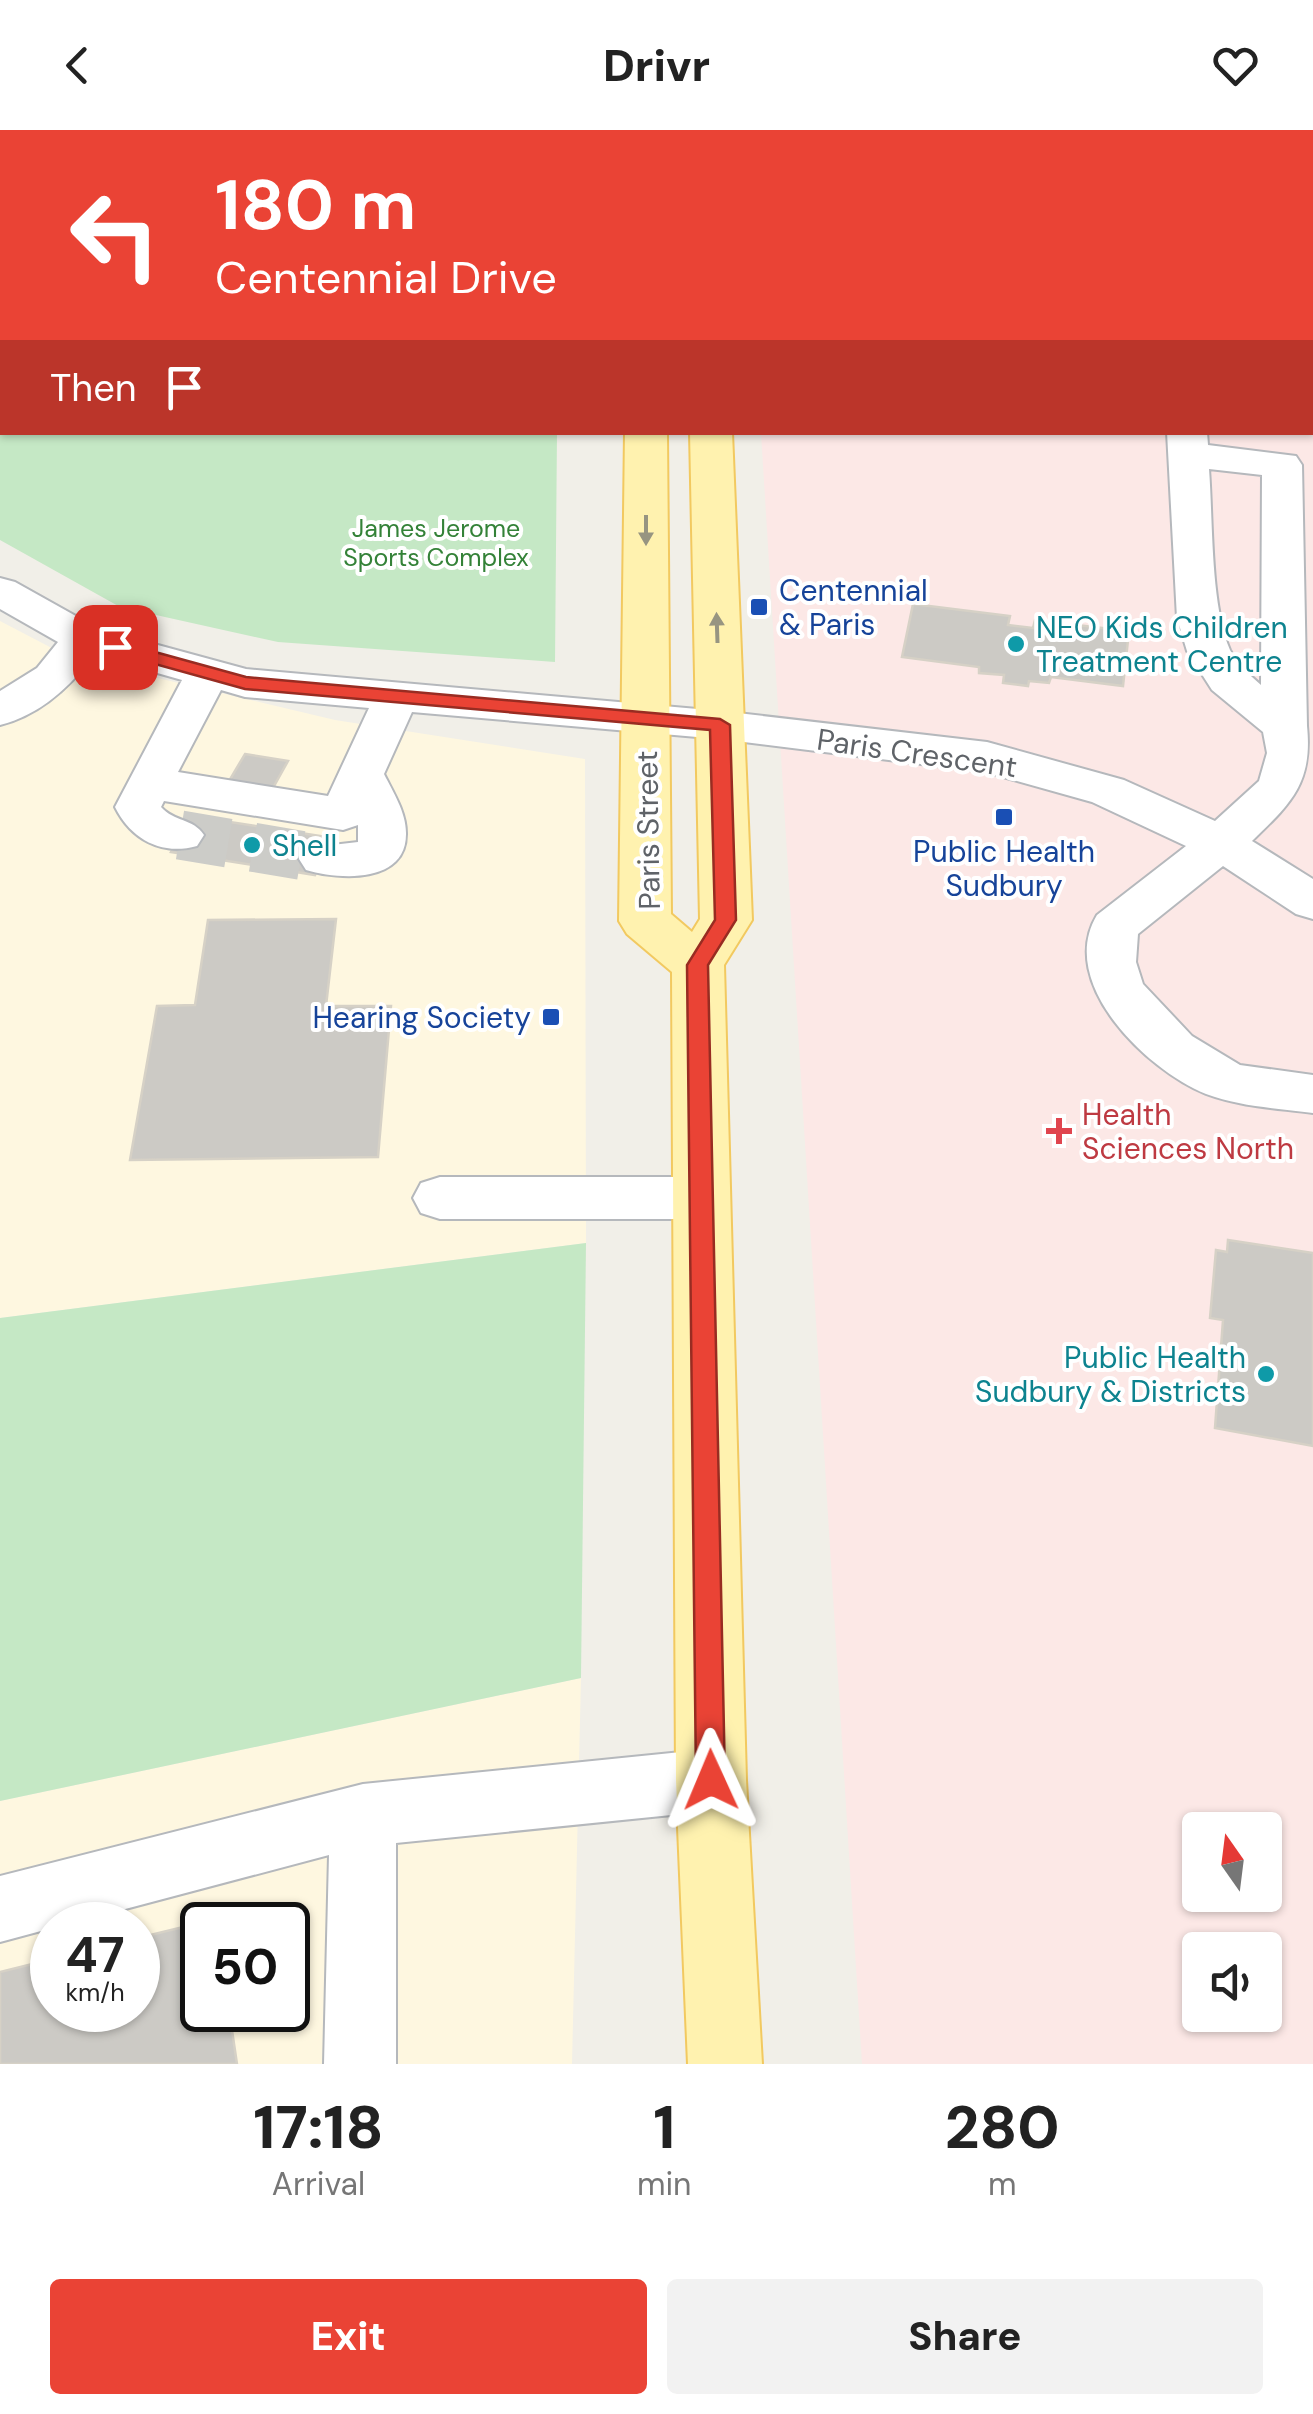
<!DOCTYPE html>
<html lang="en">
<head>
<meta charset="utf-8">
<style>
  body { margin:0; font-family:"DM Sans",sans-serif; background:#f2f2f2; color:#222; height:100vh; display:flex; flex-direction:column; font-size:38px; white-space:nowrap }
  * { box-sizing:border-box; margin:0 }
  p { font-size:32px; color:#767676 }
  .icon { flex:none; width:55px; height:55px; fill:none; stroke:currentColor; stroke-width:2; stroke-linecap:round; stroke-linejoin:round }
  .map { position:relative; height:1934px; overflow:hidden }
  .details { display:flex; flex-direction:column; background:#fff; flex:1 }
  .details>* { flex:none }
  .guide { position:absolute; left:0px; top:0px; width:1315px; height:305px; box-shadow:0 2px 8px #0004; background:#ea4335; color:#fff; overflow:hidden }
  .needle { width:65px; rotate:346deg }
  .tools { position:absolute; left:1182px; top:1682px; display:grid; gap:20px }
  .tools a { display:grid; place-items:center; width:100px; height:100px; border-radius:10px; background:#fff; box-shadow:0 2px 8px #0004; font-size:50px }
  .speed { position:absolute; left:30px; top:1772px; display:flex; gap:20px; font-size:50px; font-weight:700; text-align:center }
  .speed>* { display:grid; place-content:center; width:130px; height:130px; border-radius:50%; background:#fff; box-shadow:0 2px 8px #0004; line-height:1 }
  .speed small { font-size:25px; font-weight:400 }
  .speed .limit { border:5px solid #111; border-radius:15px; background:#fff; color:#111 }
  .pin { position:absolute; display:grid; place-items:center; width:85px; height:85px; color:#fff; margin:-42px; border-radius:20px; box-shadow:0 5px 15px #0006 }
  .me { position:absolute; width:110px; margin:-55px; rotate:359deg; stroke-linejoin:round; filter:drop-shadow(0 0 8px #0008) }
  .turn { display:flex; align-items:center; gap:35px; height:210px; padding:0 50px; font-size:45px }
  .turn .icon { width:130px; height:130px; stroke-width:2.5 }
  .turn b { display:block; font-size:70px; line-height:85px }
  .then { display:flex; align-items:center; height:95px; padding:0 50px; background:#0003; gap:20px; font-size:38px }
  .eta { display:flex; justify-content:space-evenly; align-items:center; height:170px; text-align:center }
  .eta b { font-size:60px; font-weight:800; line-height:70px }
  .action { display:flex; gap:20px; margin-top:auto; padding:20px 50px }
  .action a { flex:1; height:115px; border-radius:10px; background:#ea4335; color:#fff; font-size:40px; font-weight:800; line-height:115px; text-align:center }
  .action a+a { background:#f2f2f2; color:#222 }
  header { display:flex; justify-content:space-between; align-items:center; height:130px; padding:0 50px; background:#fff; font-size:45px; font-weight:800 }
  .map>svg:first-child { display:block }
  .commercial { fill:#fef7e0; fill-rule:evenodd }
  .medical { fill:#fce8e6; fill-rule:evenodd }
  .green { fill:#c5e8c5 }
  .building { fill:#cccac5; stroke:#d6d1c6; stroke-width:2.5 }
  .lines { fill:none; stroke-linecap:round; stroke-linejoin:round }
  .minor-tunnel { stroke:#ccccc8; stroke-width:49; stroke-dasharray:49 25; stroke-linecap:butt }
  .minor-casing { stroke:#b5b8bc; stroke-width:4 }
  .major-casing { stroke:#f2c960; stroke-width:4 }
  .minor { fill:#fff; fill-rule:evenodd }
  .major { fill:#fff2af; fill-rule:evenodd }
  .oneway { fill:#979581 }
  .route { fill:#ea4335; stroke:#982c22; stroke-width:2.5 }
  .transit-dot { fill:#1a4fb4; stroke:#fff; stroke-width:4 }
  .culture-dot { fill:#0f9aa8; stroke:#fff; stroke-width:4 }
  .health-dot { fill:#e0444e; stroke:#fff; stroke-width:4 }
  .labels { text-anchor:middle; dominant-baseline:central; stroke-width:8; stroke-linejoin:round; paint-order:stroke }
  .far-park-label { font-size:25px; fill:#348238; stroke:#fff }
  .transit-label { font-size:30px; fill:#164399; stroke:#fff; text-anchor:start }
  .culture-label { font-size:30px; fill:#0d838f; stroke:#fff; text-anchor:start }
  .street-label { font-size:30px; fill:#5f6368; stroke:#fff }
  .health-label { font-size:30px; fill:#be3a42; stroke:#fff; text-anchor:start }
</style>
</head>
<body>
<header><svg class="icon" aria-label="back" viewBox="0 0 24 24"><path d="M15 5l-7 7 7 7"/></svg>Drivr<svg class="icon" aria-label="heart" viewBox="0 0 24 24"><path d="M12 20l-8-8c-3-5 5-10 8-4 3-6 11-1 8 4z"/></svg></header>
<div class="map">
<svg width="1313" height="1934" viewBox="0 0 1313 1934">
  <rect width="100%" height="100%" fill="#f1efe8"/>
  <g class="commercial">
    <path d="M 0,491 L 69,527 L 335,590 L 585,629 L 586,1113 L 0,1188 Z"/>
    <path d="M 581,1548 L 572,1934 L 0,1934 L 0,1671 ZM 52,1795 L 138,1795 L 138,1880 L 52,1880 ZM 202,1795 L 288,1795 L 288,1880 L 202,1880 Z"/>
  </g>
  <path class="medical" d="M 1185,0 L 1313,0 L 1313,1934 L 862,1934 L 761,303 L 1312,302 L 1312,2 ZM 1200,1700 L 1265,1700 L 1265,1765 L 1200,1765 ZM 1200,1820 L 1265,1820 L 1265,1885 L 1200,1885 Z"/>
  <g class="green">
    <path d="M 0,0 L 560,0 L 2,2 L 2,302 L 557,303 L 555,532 L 278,512 L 120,477 L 0,410 Z"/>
    <path d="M 586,1113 L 581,1548 L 0,1671 L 0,1188 Z"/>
  </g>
  <g class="building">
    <path d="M 913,474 L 1010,486 L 1008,495 L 1033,498 L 1035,490 L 1129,501 L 1123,556 L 1051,547 L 1049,553 L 1029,551 L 1028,556 L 1003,553 L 1004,545 L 979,543 L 979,537 L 902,527 Z"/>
    <path d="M 245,624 L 288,631 L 260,681 L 216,673 Z"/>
    <path d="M 191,686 L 333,708 L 315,745 L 171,722 Z"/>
    <path d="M 336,789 L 326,876 L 391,876 L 378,1027 L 130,1030 L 157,876 L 195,875 L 208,790 Z"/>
    <path d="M 1228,1110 L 1313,1123 L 1313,1316 L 1215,1298 L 1223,1190 L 1210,1188 L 1216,1120 L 1227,1122 Z"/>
    <path d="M 216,1789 L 217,1795 L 202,1795 L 202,1880 L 229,1880 L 237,1934 L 0,1934 L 0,1842 L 52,1829 L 52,1880 L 138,1880 L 138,1808 Z"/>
  </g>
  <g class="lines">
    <path class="minor-tunnel" d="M 180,705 L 323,729"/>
    <defs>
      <g id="minor">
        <path d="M 1167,302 L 1207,302 L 1208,315 L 1296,326 L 1302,335 L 1307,596 C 1313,654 1290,674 1252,711 L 1313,749 L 1313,789 L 1296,784 L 1223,736 L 1138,804 L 1136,832 L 1143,854 L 1192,906 L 1240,935 L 1313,945 L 1313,983 C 1277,978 1241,977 1206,964 C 1147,940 1056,853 1097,785 L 1186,716 L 1092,672 L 985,642 L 720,609 L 412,582 L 384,644 C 393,662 406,682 406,703 C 407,754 340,750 306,740 L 299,729 L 306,718 L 358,712 L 358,695 L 343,700 L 164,671 L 161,677 C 174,692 193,688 204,705 L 197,716 C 161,726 131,709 115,677 L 182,550 L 94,525 C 70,557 40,585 0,595 L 0,561 L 37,538 L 58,512 L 0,479 L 0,448 L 15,452 L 99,499 L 246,539 L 720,581 L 987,612 L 1124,650 L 1215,691 L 1259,651 L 1267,623 L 1263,602 L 1212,560 L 1187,521 L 1177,488 ZM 1209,339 L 1262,345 L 1261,555 C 1249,544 1237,535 1230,520 C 1210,474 1213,390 1209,339 ZM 221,560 L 245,567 L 369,578 L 328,666 L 178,642 Z"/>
        <path d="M 440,1047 L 701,1047 L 720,1053 L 728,1068 L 720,1083 L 701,1089 L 440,1089 L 421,1083 L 413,1068 L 421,1053 Z"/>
        <path d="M 711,1619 L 734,1628 L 744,1650 L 734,1672 L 711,1681 L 396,1713 L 396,1934 L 324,1934 L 329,1725 L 65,1795 L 52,1795 L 52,1798 L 0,1812 L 0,1746 L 363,1654 Z"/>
      </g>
      <g id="major">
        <path d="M 626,0 L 662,0 L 662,2 L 627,2 Z"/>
        <path d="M 684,0 L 720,0 L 720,2 L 685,2 Z"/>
        <path d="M 625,302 L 667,302 L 671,784 L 692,802 L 700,789 L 690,302 L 732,302 L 752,790 L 724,835 L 746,1650 L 762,1934 L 688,1934 L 676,1650 L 672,842 L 627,804 L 619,791 Z"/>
      </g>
    </defs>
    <use href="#minor" class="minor-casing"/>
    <use href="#major" class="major-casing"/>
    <use href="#minor" class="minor"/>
    <use href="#major" class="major"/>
  </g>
  <defs><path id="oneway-solid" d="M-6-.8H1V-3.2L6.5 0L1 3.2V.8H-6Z" transform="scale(2.5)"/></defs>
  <g class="oneway">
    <use href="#oneway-solid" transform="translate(646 400) rotate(90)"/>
    <use href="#oneway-solid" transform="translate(717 498) rotate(-92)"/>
  </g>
  <path class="route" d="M 115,511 L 246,547 L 720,589 L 730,595 L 736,790 L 708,835 L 725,1650 L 721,1660 L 711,1664 L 701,1660 L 696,1650 L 687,835 L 715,790 L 710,600 L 245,559 L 108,521 L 105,517 Z"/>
  <g class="transit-dot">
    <rect x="749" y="467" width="20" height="20" rx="5"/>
    <rect x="994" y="677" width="20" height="20" rx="5"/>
    <rect x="541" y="877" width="20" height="20" rx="5"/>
  </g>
  <g class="culture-dot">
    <circle cx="1016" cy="514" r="10"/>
    <circle cx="252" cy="715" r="10"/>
    <circle cx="1266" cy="1244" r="10"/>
  </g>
  <path class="health-dot" d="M1054 986h10v10h10v10h-10v10h-10v-10h-10v-10h10z"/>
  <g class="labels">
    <g class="far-park-label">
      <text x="436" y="398">James Jerome<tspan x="436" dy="29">Sports Complex</tspan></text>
    </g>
    <g class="transit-label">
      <text x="779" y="460">Centennial<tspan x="779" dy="34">&amp; Paris</tspan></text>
      <text x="1004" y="721" text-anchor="middle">Public Health<tspan x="1004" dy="34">Sudbury</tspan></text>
      <text x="531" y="887" text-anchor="end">Hearing Society</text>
    </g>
    <g class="culture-label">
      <text x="1036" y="497">NEO Kids Children<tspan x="1036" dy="34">Treatment Centre</tspan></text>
      <text x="272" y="715">Shell</text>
      <text x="1246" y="1227" text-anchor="end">Public Health<tspan x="1246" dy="34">Sudbury &amp; Districts</tspan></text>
    </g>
    <g class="street-label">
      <text transform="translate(917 623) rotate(8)">Paris Crescent</text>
      <text transform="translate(648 700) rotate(-91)">Paris Street</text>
    </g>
    <g class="health-label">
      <text x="1082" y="984">Health<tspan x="1082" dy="34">Sciences North</tspan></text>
    </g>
  </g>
</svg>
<div class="tools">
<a><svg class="needle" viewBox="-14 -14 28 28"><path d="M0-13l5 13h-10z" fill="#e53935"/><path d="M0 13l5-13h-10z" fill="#767676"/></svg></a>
<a><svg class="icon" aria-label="sound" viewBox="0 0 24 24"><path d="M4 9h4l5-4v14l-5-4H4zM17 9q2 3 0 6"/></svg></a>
</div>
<div class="speed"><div>47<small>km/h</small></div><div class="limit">50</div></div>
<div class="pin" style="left:115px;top:517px;background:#d93025"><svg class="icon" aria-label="arrive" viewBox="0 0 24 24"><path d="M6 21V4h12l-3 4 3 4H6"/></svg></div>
<svg class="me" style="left:711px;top:1650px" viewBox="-20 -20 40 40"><path d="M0-17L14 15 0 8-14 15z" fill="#ea4335" stroke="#fff" stroke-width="4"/></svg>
<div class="guide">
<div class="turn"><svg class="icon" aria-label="left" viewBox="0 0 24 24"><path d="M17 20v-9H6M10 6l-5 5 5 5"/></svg><div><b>180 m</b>Centennial Drive</div></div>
<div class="then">Then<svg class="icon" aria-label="arrive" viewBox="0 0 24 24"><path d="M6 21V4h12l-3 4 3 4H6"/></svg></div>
</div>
</div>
<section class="details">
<div class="eta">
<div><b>17:18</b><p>Arrival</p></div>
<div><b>1</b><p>min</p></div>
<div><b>280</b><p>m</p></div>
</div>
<div class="action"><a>Exit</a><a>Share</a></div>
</section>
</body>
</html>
